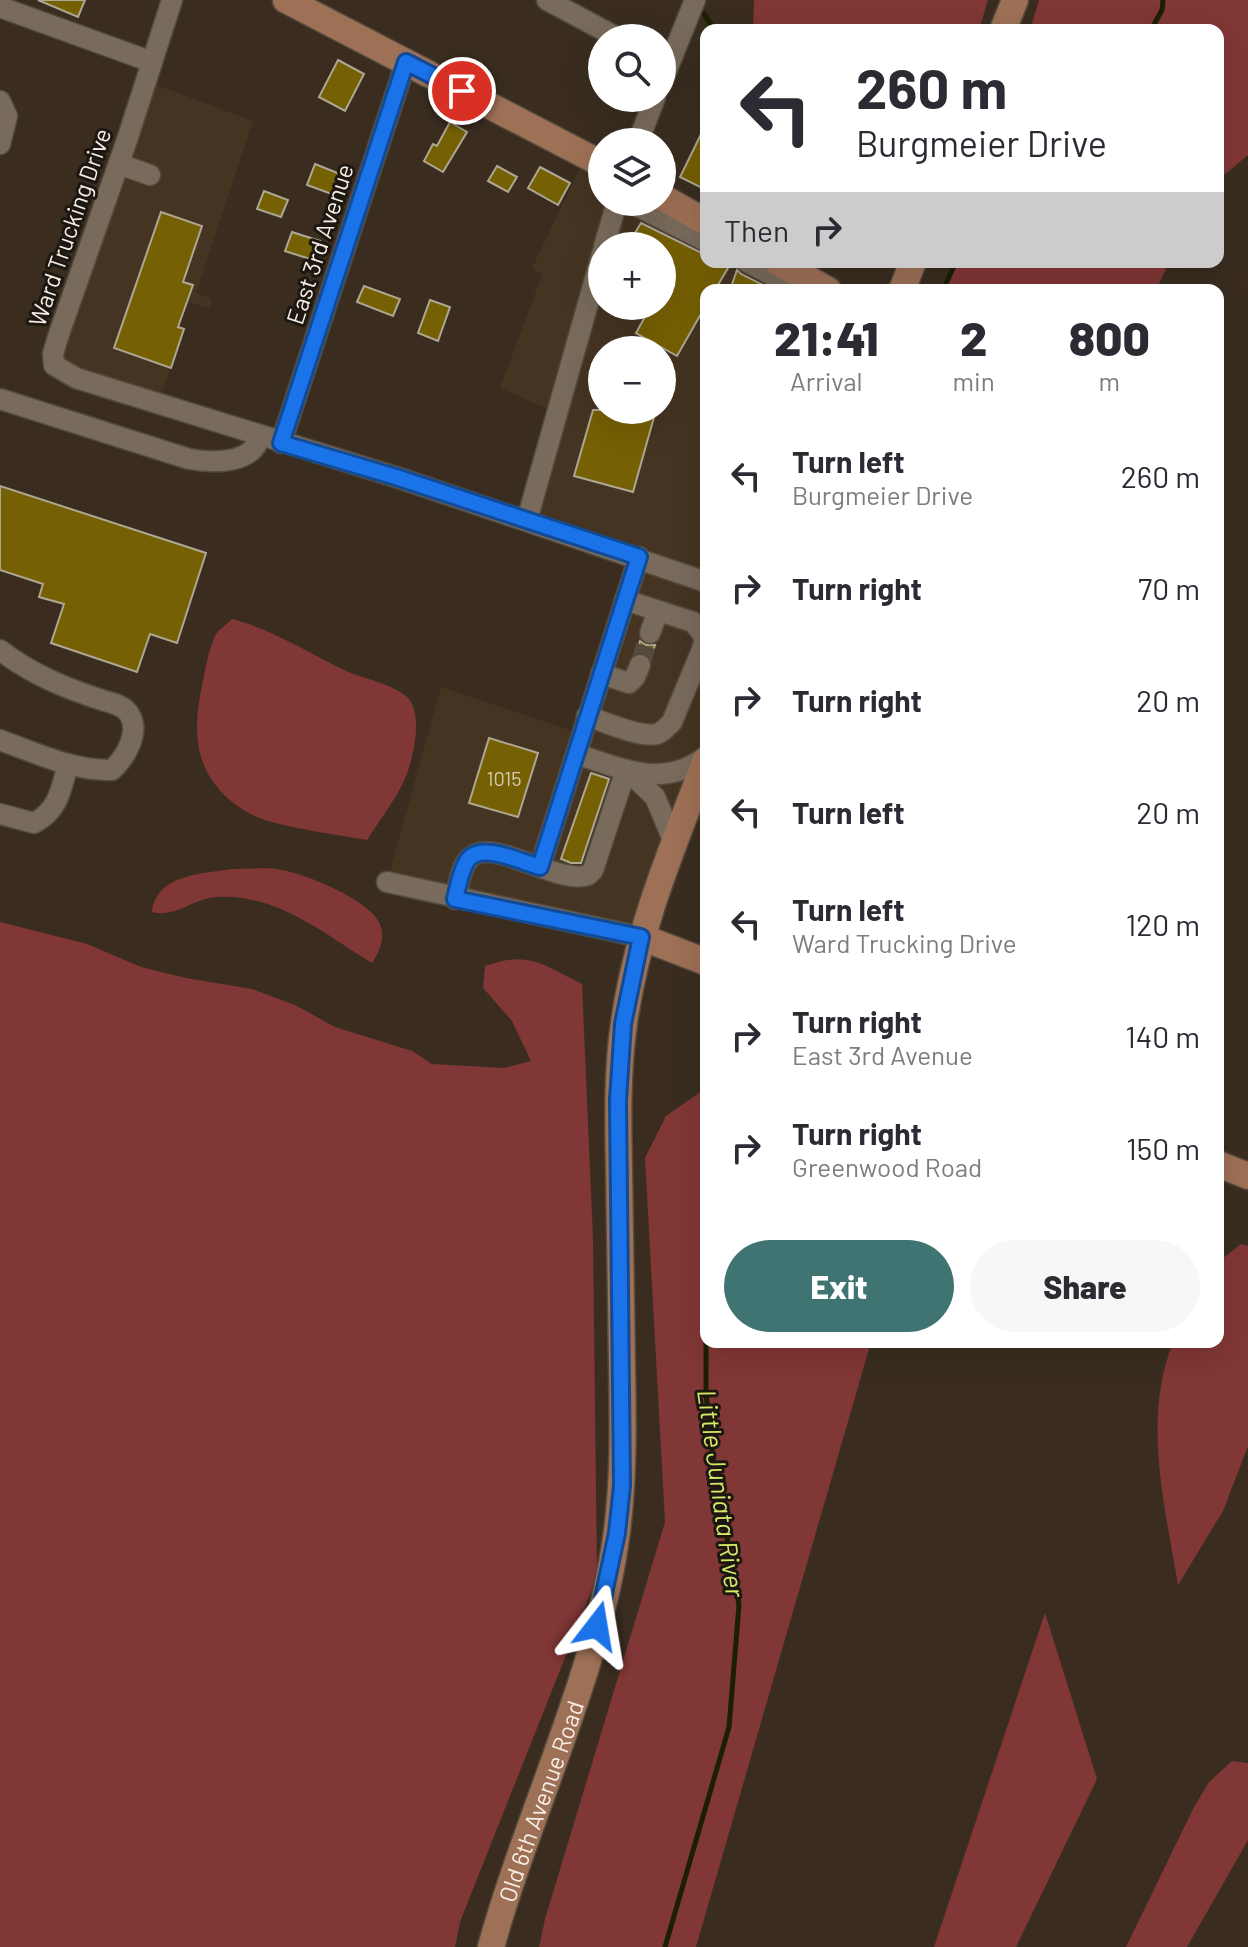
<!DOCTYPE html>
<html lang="en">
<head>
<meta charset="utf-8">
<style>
  body { margin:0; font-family:Barlow,sans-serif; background:#f7f7f7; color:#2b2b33; height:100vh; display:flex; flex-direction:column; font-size:30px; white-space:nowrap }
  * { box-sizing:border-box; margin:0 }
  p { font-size:26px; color:#7c7c81 }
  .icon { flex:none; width:44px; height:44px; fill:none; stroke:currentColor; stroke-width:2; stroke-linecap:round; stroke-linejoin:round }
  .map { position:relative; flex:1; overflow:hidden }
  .panel { position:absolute; left:700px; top:284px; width:524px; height:1064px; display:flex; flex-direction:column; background:#fff; border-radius:16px; box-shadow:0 8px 32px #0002 }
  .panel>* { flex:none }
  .banner { position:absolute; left:700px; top:24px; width:524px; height:244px; border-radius:16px; box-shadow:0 8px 32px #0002; background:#fff; color:#2b2b33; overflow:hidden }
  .buttons { position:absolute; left:588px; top:24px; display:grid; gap:16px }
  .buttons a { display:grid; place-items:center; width:88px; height:88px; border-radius:50%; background:#fff; box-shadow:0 8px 32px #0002; font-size:40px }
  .pin { position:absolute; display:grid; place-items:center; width:68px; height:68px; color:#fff; margin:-34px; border:4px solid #fff; border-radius:50%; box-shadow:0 2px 8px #0007 }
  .me { position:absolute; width:88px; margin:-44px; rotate:14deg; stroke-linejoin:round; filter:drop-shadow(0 0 6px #0008) }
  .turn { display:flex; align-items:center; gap:28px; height:168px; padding:0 24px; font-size:36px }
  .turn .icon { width:104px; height:104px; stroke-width:2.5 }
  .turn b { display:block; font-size:56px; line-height:68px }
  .then { display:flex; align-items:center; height:76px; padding:0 24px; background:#0003; gap:16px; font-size:30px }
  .eta { display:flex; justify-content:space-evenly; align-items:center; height:136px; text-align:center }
  .eta b { font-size:48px; font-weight:800; line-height:56px }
  .cta { display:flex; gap:16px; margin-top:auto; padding:16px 24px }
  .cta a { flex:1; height:92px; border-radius:48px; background:#3f7472; color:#fff; font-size:32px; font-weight:800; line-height:92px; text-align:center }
  .cta a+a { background:#f7f7f7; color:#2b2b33 }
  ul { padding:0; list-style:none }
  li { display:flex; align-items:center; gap:24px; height:112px; padding:0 24px }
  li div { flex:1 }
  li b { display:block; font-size:30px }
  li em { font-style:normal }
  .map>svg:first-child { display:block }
  .built { fill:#453421; fill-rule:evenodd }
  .green { fill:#813735 }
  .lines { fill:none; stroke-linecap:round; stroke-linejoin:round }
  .stream { stroke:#1c1f01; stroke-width:5 }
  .building { fill:#766004; stroke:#ada793; stroke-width:2 }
  .minor-tunnel { stroke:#564a3e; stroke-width:20; stroke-dasharray:20 10; stroke-linecap:butt }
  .minor-casing { stroke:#534a3e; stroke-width:23 }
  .major-casing { stroke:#534a3e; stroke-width:29 }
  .minor { stroke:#796b5b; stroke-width:20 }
  .major { stroke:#9e7056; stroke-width:26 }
  .route-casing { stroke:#114b97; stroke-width:20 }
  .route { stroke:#1a73e8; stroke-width:14 }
  .labels { text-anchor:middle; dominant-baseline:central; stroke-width:6; stroke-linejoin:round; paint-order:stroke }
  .number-label { font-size:20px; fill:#d6caad }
  .street-label { font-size:24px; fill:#f6eee5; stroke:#1c1711 }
  .water-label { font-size:26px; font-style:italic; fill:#d6e765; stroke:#1c1711 }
</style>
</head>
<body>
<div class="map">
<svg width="1248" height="1947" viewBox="0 0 1248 1947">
  <rect width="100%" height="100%" fill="#3a2d20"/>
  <g class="built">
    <path d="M 146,81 L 253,121 L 196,293 L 212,299 L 210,308 L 187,302 L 178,326 L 184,329 L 158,404 L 63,373 L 58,337 Z"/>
    <path d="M 583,162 L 602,171 L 602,202 L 662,202 L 706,226 L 706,262 L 774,262 L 827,290 L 706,290 L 706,759 L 634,940 L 387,882 L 441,687 L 581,734 L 638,559 L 527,520 L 557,413 L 500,388 L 542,275 L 532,268 ZM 602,246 L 662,246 L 662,306 L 602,306 ZM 602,350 L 662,350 L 662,410 L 602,410 Z"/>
  </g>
  <g class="green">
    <path d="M 754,0 L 988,0 L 979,30 L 753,30 Z"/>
    <path d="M 1039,0 L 1248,0 L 1248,155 L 1218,180 L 1218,30 L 1030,30 Z"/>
    <path d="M 953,262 L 1169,262 L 1156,290 L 944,290 Z"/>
    <path d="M 232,619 C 271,629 307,652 344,670 C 363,679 388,682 406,696 C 425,711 413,763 403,783 C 393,803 379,821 367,840 C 337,834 271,827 247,812 C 201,785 191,745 200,696 C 204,677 207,654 215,636 C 218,630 227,624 232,619 Z"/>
    <path d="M 232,869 C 248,869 266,867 282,870 C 306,874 367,899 379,922 C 386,936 380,951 372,963 C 323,933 276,893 216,897 C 192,899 176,918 152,912 C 157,874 201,874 232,869 Z"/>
    <path d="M 0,922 L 87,944 L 141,967 L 186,978 L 252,989 L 295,1005 L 335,1027 L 412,1051 L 432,1064 L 504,1068 L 531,1061 L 512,1021 L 483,988 L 485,966 C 529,950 543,965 582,984 L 593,1239 L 597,1577 L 460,1922 L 455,1947 L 0,1947 Z"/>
    <path d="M 706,1088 L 706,1342 L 871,1342 L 696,1947 L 539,1947 L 545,1919 L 665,1522 L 645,1158 L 666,1116 Z"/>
    <path d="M 1241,1244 L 1248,1246 L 1248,1446 L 1223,1511 L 1178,1585 C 1165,1505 1142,1421 1173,1342 L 1218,1342 L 1218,1262 Z"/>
    <path d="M 1045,1613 L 1097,1779 L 1016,1947 L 934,1947 Z"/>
    <path d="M 1232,1761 L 1248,1763 L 1248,1840 L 1187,1947 L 1126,1947 L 1193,1809 L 1209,1782 Z"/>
  </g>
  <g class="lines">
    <g class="stream">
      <path d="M 704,14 L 715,30"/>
      <path d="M 1151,30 L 1162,10 L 1163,0"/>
      <path d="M 943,290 L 956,262"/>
      <path d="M 665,1947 L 729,1727 L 739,1605 L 713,1458 L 706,1394 L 706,1269"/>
    </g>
  </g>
  <g class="building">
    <path d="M 38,0 L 85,0 L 78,17 Z"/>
    <path d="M 338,60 L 364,74 L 345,111 L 319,97 Z"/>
    <path d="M 450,122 L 467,132 L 443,172 L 424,161 L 433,144 L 437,146 Z"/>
    <path d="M 706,124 L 706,190 L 680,177 Z"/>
    <path d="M 315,164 L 345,176 L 337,196 L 307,185 Z"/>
    <path d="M 497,166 L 517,177 L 508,192 L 488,181 Z"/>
    <path d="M 540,167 L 570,183 L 558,205 L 528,188 Z"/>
    <path d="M 264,191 L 288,200 L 281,217 L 257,209 Z"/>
    <path d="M 161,212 L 202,226 L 183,282 L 193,285 L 178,327 L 184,329 L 171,368 L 114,348 Z"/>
    <path d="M 641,223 L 706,255 L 706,262 L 718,262 L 728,268 L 715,290 L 706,290 L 706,305 L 677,356 L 636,333 L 651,306 L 662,306 L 662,246 L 627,246 Z"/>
    <path d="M 292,232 L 320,241 L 313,260 L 285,251 Z"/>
    <path d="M 737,270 L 741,274 L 773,290 L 730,290 Z"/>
    <path d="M 364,286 L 400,299 L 393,316 L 357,302 Z"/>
    <path d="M 430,300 L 450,307 L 438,341 L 418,333 Z"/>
    <path d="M 593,410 L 656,410 L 633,492 L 574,476 Z"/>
    <path d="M 0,486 L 206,553 L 177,643 L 150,634 L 137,672 L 51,643 L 64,604 L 39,597 L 43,584 L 0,570 Z"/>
    <path d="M 640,641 L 646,645 L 655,645 L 651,658 L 644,653 L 637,653 Z"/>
    <path d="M 489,738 L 538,753 L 518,817 L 469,803 Z"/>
    <path d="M 591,773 L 609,779 L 581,863 L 571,863 L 561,859 Z"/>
  </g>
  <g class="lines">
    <path class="minor-tunnel" d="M 640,665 L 650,633"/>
    <defs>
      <g id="minor">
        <path d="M 172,0 L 127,140 L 58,337 L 53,354 L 54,365 L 76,378 L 396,477 L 706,582"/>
        <path d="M 547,0 L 618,38"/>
        <path d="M 0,7 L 152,62"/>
        <path d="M 662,82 L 695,0"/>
        <path d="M 0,101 L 7,116 L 0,144"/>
        <path d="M 638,142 L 655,98"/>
        <path d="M 119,164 L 150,175"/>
        <path d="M 629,202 L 706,241"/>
        <path d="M 604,246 L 617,202"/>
        <path d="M 747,262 L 801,290"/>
        <path d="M 0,399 L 189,459 C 212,463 253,465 260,436"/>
        <path d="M 281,443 L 406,62"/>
        <path d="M 527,520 L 602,254"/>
        <path d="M 650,633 L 658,611"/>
        <path d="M 0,650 C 31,674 65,688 102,700 C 111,703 124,705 129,714 C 141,732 125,758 112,770 C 73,771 36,753 0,740"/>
        <path d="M 601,674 L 629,683 L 635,677 L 640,665"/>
        <path d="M 587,716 C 605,722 640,738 657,734 C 663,732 668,726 672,722 L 703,647 L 705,637 L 693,622 L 625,600"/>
        <path d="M 576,754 C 621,768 664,790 706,756"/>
        <path d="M 630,773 L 655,797 L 674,842"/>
        <path d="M 0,814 L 34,823 C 59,810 61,789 68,764"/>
        <path d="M 540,867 L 639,557"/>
        <path d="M 387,882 L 641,937"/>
        <path d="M 455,899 C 459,886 460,866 471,857 C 493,837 560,886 588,875 L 593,870 L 626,770"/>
      </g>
      <g id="major">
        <path d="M 286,0 L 602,164"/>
        <path d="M 1003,30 L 1015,0"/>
        <path d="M 662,197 L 706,222"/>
        <path d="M 778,262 L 828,290"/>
        <path d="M 902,290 L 913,262"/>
        <path d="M 641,937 L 706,962"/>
        <path d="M 1218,1164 L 1248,1176"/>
        <path id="s1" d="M 491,1947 C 529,1810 599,1672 617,1531 C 624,1476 623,1421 622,1366 C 621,1300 620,1235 619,1169 C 618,1121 617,1071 624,1023 C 637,930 673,846 706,760"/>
      </g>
    </defs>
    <use href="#minor" class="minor-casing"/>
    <use href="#major" class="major-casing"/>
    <use href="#minor" class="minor"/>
    <use href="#major" class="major"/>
  </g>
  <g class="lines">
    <defs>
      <path id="route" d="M 462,91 L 406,62 L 281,443 L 396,477 L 639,557 L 540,867 C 521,862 480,841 467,861 C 460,872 458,887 455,899 L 641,937 L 623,1024 L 618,1100 L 622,1486 L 617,1533 L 597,1626"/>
    </defs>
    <use href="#route" class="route-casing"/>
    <use href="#route" class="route"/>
  </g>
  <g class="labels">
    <g class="number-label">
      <text x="504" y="778">1015</text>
    </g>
    <g class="street-label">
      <text transform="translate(69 227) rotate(-71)">Ward Trucking Drive</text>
      <text transform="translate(319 244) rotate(-72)">East 3rd Avenue</text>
      <text stroke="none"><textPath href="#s1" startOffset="154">Old 6th Avenue Road</textPath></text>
    </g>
    <g class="water-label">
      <text transform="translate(722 1493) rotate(82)">Little Juniata River</text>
    </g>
  </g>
</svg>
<div class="buttons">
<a><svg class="icon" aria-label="search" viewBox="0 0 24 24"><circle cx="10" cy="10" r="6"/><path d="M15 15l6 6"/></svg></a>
<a><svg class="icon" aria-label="layers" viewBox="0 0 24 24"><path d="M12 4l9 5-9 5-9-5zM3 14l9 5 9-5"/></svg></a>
<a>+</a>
<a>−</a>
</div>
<div class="pin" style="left:462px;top:91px;background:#d93025"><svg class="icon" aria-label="arrive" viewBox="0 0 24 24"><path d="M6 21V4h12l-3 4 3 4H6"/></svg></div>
<svg class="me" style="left:597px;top:1626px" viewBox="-20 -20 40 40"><path d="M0-17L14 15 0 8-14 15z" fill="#1a73e8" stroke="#fff" stroke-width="4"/></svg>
<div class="banner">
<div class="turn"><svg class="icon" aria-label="left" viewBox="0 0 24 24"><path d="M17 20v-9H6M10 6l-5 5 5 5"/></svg><div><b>260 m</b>Burgmeier Drive</div></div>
<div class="then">Then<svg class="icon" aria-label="right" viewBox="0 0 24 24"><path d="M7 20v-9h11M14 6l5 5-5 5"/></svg></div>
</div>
<section class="panel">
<div class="eta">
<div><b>21:41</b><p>Arrival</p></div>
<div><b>2</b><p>min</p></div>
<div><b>800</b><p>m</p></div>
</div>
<ul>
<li><svg class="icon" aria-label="left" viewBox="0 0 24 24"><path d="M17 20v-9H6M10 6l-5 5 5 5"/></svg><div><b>Turn left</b><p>Burgmeier Drive</p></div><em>260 m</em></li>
<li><svg class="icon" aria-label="right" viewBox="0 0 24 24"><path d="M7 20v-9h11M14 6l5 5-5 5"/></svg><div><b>Turn right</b></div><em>70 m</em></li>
<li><svg class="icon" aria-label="right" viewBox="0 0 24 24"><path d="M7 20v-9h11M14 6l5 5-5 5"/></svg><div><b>Turn right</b></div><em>20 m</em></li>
<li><svg class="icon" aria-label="left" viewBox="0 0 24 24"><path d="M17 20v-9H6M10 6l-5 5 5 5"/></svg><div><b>Turn left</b></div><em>20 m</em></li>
<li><svg class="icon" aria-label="left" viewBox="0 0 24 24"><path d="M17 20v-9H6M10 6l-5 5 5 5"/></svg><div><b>Turn left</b><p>Ward Trucking Drive</p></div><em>120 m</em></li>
<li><svg class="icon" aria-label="right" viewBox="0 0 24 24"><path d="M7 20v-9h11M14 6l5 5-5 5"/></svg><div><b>Turn right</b><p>East 3rd Avenue</p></div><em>140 m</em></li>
<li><svg class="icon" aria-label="right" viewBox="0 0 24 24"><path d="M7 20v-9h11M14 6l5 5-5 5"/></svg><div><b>Turn right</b><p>Greenwood Road</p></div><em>150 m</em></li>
</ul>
<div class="cta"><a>Exit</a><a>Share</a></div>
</section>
</div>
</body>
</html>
